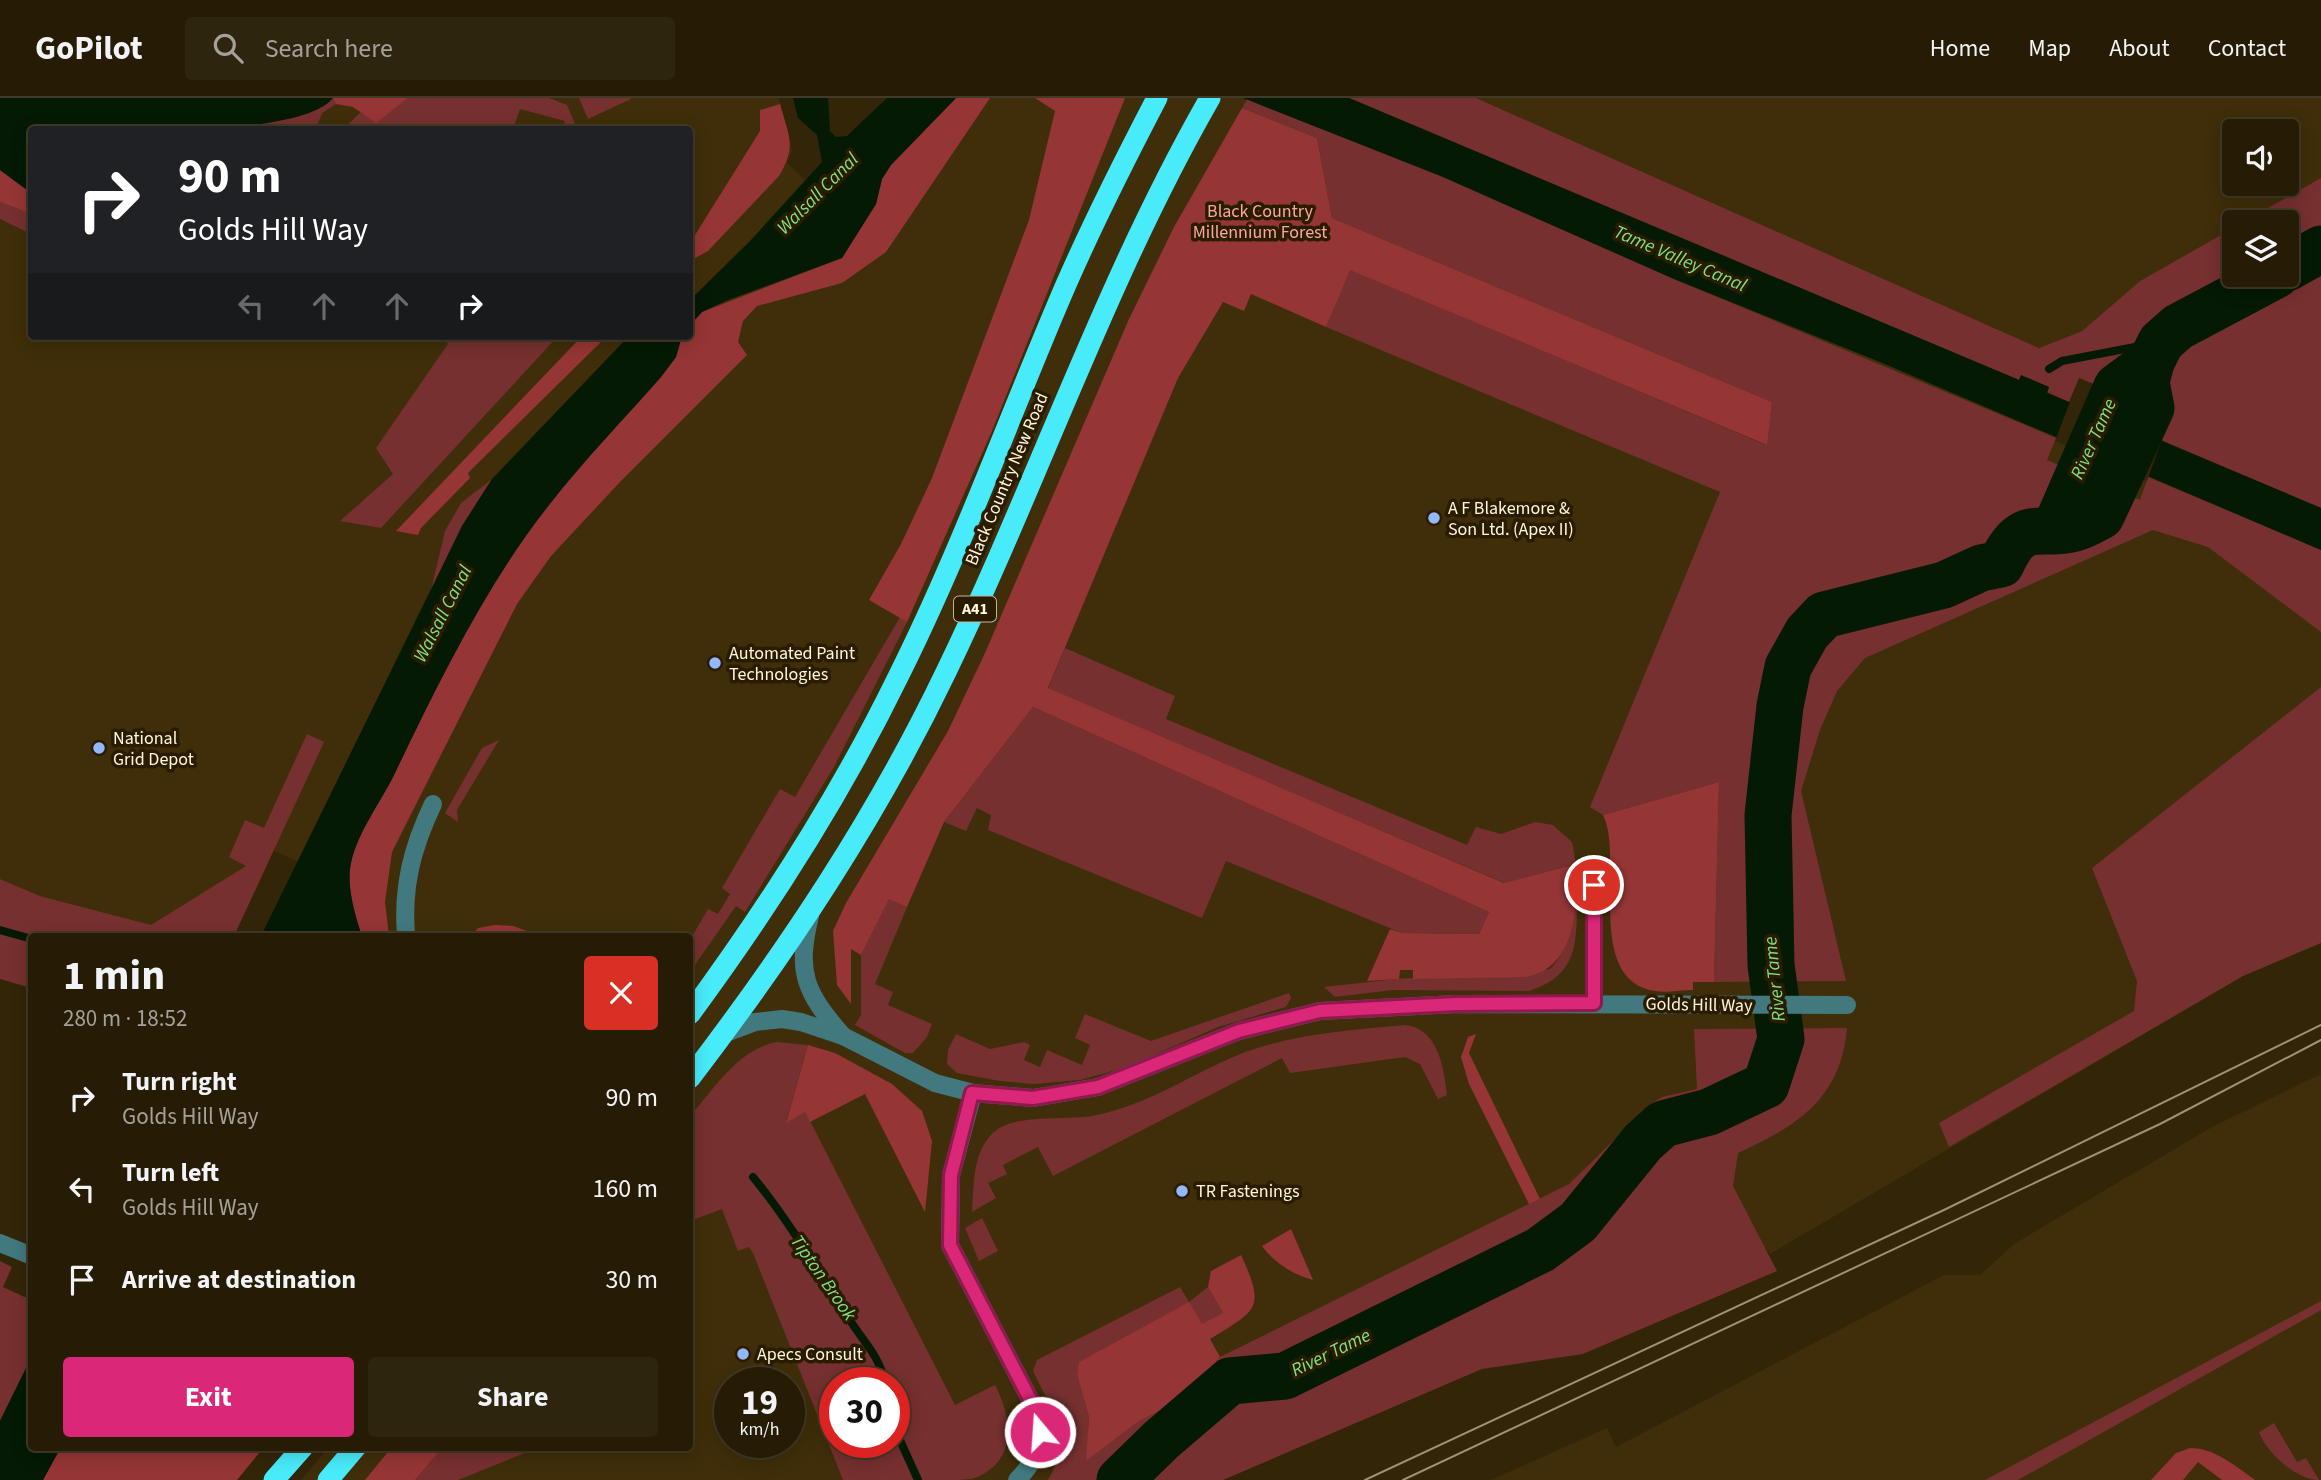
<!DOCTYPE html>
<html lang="en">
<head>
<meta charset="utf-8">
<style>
  body { margin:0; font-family:"Source Sans 3",sans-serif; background:#2e250f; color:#f1f3f6; height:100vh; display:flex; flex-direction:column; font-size:26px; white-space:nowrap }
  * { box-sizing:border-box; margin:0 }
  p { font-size:23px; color:#a4a19a }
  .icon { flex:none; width:38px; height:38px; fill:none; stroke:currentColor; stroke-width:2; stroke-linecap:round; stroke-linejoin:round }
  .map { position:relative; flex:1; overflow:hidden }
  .sheet { position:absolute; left:28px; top:835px; width:665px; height:518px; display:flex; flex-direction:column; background:#261c05; border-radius:7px; box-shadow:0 4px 18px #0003,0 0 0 2px #423a27 }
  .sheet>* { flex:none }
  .guide { position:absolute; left:28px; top:28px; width:665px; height:214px; border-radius:7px; box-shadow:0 4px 18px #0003,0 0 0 2px #423a27; background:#202124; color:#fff; overflow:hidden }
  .fabs { position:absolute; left:2222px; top:21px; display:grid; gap:14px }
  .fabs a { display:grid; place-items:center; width:77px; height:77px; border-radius:7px; background:#261c05; box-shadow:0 4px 18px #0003,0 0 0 2px #423a27; font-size:35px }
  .speed { position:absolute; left:714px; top:1269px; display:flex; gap:14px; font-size:35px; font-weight:700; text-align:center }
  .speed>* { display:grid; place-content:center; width:91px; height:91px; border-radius:50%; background:#261c05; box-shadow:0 4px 18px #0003,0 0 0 2px #423a27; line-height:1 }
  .speed small { font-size:18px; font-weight:400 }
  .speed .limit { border:10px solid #d22; background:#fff; color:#111 }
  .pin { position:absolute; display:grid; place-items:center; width:60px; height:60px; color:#fff; margin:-30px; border:4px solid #fff; border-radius:50%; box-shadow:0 2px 7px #0007 }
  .me { position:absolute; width:77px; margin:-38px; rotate:342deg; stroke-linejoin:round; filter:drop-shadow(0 0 5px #0008) }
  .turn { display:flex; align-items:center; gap:24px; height:147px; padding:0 35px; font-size:32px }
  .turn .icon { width:91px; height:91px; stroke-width:2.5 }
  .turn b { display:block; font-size:49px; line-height:60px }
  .lanes { display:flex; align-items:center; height:66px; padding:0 35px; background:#0003; justify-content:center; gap:35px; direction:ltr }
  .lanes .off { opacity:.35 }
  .round { display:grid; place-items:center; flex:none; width:74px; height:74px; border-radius:7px; background:#2e250f }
  .summary { display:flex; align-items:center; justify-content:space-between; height:119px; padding:0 35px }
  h1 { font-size:42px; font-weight:700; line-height:52px }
  .primary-button { display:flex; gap:14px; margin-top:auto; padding:14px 35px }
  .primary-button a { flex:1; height:80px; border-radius:7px; background:#db2777; color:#fff; font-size:28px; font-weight:700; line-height:80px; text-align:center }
  .primary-button a+a { background:#2e250f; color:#f1f3f6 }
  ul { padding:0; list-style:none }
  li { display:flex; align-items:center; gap:21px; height:91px; padding:0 35px }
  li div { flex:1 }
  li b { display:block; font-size:26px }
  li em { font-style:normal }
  header { display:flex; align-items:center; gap:42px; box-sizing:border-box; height:98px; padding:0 35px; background:#261c05; border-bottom:2px solid #423a27 }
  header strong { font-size:33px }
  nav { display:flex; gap:38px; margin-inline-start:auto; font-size:24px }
  .search { width:490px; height:63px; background:#2e250f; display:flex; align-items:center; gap:18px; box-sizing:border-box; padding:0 24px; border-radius:7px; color:#a4a19a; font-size:26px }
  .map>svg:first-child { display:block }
  .built { fill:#3f2e09; fill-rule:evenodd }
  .green { fill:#76302f; fill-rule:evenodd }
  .forest { fill:#963535 }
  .water { fill:#041a04 }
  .pier { fill:#332507 }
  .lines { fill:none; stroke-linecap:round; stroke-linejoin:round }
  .stream { stroke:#041a04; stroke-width:8 }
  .river { stroke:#041a04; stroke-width:47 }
  .street { stroke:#42797e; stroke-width:18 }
  .highway { stroke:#48ebf9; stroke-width:21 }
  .tram { stroke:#9e9178; stroke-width:2 }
  .route-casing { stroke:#8e194d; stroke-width:18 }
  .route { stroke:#db2777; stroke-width:12 }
  .poi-dot { fill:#93b7fd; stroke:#291c00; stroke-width:2.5 }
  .labels { text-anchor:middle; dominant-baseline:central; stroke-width:7; stroke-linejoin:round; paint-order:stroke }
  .shield { fill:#291c00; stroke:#bfb39b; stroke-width:2 }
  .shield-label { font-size:16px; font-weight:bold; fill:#fff4de }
  .park-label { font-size:18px; fill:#f8a7a2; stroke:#291c00 }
  .street-label { font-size:18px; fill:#fff4de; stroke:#291c00 }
  .poi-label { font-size:18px; fill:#fff4de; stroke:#291c00; text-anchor:start }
  .water-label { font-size:19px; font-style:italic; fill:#80e07e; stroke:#291c00 }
</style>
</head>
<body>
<header>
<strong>GoPilot</strong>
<div class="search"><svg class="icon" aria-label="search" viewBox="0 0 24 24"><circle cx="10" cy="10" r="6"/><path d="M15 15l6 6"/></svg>Search here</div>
<nav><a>Home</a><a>Map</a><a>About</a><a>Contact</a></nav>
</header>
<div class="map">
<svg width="2321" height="1382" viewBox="0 0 2321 1382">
  <rect width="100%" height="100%" fill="#332507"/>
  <g class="built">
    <path d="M 0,0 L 779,0 L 792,53 L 787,65 L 819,95 L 911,0 L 1298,0 L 2321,431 L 2321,845 L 2243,878 L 1770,1156 L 1664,1027 L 1120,1382 L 301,1382 L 329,1349 L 690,1349 L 690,838 L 288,838 L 317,772 L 272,752 L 151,828 L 40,798 L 0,781 ZM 32,32 L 690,32 L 690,238 L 32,238 ZM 730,1284 L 789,1284 L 789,1344 L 730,1344 ZM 835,1284 L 894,1284 L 894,1344 L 835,1344 Z"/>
    <path d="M 1476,0 L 2321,0 L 2321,80 L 2243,124 L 2235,124 L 2235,129 L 2140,183 L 2082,233 L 2039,250 ZM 2235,33 L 2287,33 L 2287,86 L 2235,86 Z"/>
    <path d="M 2321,976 L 2321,1382 L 1491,1382 L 1607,1330 L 1616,1349 L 1944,1177 L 1980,1177 L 2014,1146 L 2212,1029 Z"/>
  </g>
  <g class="green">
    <path d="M 286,0 L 333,0 L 336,6 L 322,15 L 316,31 L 222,32 Z"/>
    <path d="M 408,0 L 549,0 L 567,7 L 577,31 L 563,31 L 565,23 L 520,11 L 513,31 L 342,32 L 361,14 L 376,24 Z"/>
    <path d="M 579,0 L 631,0 L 631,1 L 588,21 Z"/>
    <path d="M 1248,0 L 1443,79 L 1674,181 L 2056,340 L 2047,362 L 2140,402 L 2148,379 L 2321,452 L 2321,534 L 2208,449 L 2153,432 L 1865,560 L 1837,593 L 1820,632 L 1801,693 L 1846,883 L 1714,884 L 1719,684 L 1603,717 L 1590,709 L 1720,394 L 1326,229 L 1349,171 L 1766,347 L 1772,304 L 1332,120 L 1317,40 L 1242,10 Z"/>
    <path d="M 1349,0 L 1476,0 L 2039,250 L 2082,233 L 2140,183 L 2235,129 L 2235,177 L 2287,177 L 2287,124 L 2243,124 L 2321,80 L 2321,410 L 2161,342 L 2170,317 L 2079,280 L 2069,304 L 2047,294 L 2049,289 L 2021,278 L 2019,282 Z"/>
    <path d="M 0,104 L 31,116 L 31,136 L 0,121 Z"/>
    <path d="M 443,238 L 558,238 L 381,430 L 340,423 L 393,376 L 376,350 L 448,246 Z"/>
    <path d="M 492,381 L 462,428 L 430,496 L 445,433 L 461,405 Z"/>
    <path d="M 900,519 L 907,524 L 834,669 L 745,814 L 736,808 L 690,874 L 690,842 L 708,811 L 718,816 L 730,796 L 722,790 L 780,691 L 795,699 Z"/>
    <path d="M 1065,550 L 1175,598 L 1166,621 L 1467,747 L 1476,729 L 1501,736 L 1535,724 L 1553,727 L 1572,744 L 1576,766 L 1505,785 L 1048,591 Z"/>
    <path d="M 2321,589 L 2321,845 L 2243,878 L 1949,1049 L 1939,1025 L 2134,913 L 2137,883 L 2092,770 Z"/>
    <path d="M 1033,609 L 1489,814 L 1479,836 L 1402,835 L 1226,763 L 1202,820 L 988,732 L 991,717 L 977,710 L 966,733 L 944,724 Z"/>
    <path d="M 307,636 L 324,644 L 234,838 L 32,838 L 31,890 L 0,881 L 0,781 L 40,798 L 151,827 L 246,768 L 229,759 L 245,722 L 264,730 Z"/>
    <path d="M 499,642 L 457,712 L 458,724 L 445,715 L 482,650 Z"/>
    <path d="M 1577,791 C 1576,838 1583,876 1529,893 L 1393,892 L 1335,899 L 1324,889 L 1396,881 L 1550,871 C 1571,849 1574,820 1577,791 Z"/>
    <path d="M 889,800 L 907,809 L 875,886 L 893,894 L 888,907 L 932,926 L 927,939 L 913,955 L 905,955 L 855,927 L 861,917 L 861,857 Z"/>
    <path d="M 1289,895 L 1291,900 L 1286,909 L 1218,929 L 1124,970 L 1080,982 L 1034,986 L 1000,983 L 957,975 L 947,966 L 948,952 L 956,936 L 990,951 L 1024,944 L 1030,947 L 1024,962 L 1040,969 L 1047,952 L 1082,967 L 1090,947 L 1075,940 L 1085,916 L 1151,943 Z"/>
    <path d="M 1405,927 C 1438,930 1444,970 1447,997 L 1438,1001 L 1420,966 L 1405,959 L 1290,975 L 1282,960 L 1053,1078 L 1038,1049 L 1003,1067 L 1007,1076 L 988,1085 L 996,1100 L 972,1114 C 974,1086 972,1049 998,1031 C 1019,1016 1070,1023 1097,1017 C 1149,1006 1190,977 1238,957 C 1289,936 1351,932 1405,927 Z"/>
    <path d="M 1847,930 C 1841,1001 1797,1028 1738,1055 L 1733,1088 L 1777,1173 L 1583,1256 L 1482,1271 L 1223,1382 L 1048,1382 C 1072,1343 1051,1310 1033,1273 L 1037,1262 L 1180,1189 L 1189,1204 L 1208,1189 L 1223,1215 L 1202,1227 L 1189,1205 L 1077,1277 L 1089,1319 L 1087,1362 L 1139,1323 L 1185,1301 L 1220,1259 L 1569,1086 L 1652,1005 L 1662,999 L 1697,991 L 1694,931 Z"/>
    <path d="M 777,944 L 808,947 L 786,1024 L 805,1013 L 955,1307 L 995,1287 C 1013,1321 1018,1365 972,1381 C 964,1382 949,1382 940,1382 C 908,1382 875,1382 843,1382 L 753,1155 L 749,1149 L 738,1153 L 722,1111 L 690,1123 L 690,1018 C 714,991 738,951 777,944 ZM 835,1284 L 894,1284 L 894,1344 L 835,1344 Z"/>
    <path d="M 982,1120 L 998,1153 L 979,1163 L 965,1130 Z"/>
    <path d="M 0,1163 L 12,1169 L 3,1189 L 29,1201 L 32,1195 L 31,1260 L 0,1323 Z"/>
    <path d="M 2321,1203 L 2321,1212 L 2018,1382 L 1985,1382 Z"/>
    <path d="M 2274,1325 L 2297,1364 L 2306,1360 L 2319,1382 C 2296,1382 2266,1354 2259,1334 Z"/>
    <path d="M 443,1349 L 531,1349 L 532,1352 L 458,1382 L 415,1382 Z"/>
  </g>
  <g class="forest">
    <path d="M 333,0 L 408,0 L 376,25 L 353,9 L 336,6 Z"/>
    <path d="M 956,0 L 990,0 L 886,154 L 842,185 L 757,208 L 743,223 L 738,244 L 747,257 L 620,384 L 551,458 L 517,506 L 392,754 L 385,804 L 389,838 L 362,838 C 355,818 346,787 351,765 C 358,733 381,704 395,675 C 438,585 487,485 549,407 C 584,362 624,321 661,279 L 676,259 L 682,238 L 690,238 L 690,227 L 702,214 L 842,160 L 876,106 L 882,81 L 891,67 Z"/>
    <path d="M 1035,0 L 1125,0 L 992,333 L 907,524 L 869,502 L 901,446 L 932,380 L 1029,122 L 1055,13 Z"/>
    <path d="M 780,6 C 789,39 797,47 779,78 L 708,153 L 690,163 L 690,145 L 760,33 L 760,12 Z"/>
    <path d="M 1242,10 L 1317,40 L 1332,120 L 1772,304 L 1767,347 L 1350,172 L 1326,229 L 1251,196 L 1244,213 L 1223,204 L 1178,280 L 1048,590 L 1504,785 L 1576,766 C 1578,809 1576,872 1524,879 L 1413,881 L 1413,872 L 1400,872 L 1399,881 L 1367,883 L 1390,831 L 1402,835 L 1479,836 L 1489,814 L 1033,609 L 944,724 L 907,809 L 889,801 L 861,857 L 851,851 L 851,906 L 837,887 L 833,833 L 846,805 L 948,633 L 985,555 L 1129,221 L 1174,129 Z"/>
    <path d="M 0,72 L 31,95 L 31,116 L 0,104 Z"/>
    <path d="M 582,238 L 607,238 L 468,375 L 470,380 L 421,430 L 418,437 L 396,433 Z"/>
    <path d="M 1719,684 L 1714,884 L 1693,884 L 1693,892 C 1681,892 1667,895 1655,893 C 1583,882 1625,761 1603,717 Z"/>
    <path d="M 495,827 L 513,828 L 541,838 L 471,838 L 478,830 Z"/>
    <path d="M 1476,936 L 1469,955 L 1540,1101 L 1529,1106 L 1469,986 L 1461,959 L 1468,939 Z"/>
    <path d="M 808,947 L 835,955 L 892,986 L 922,1013 L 932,1043 L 925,1114 L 865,996 L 810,1024 L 805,1014 L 786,1025 Z"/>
    <path d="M 1291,1131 L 1313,1182 C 1292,1176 1274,1165 1262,1148 Z"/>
    <path d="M 1241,1157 C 1266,1211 1257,1212 1210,1241 L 1220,1259 L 1185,1301 L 1139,1323 L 1086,1363 L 1089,1319 L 1077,1277 L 1079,1264 L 1189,1204 L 1202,1226 L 1223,1215 L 1208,1189 L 1211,1173 Z"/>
    <path d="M 61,1349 L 264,1349 L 237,1382 L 43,1382 Z"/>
    <path d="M 392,1349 L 443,1349 L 415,1382 L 365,1382 Z"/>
    <path d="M 2190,1350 C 2215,1350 2235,1368 2255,1382 L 2222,1382 L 2198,1364 L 2183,1382 L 2151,1382 L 2176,1355 Z"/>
  </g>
  <g class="water">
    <path d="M 0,0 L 333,0 C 300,42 89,32 32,32 L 31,95 L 0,72 Z"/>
    <path d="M 793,0 L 828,0 L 830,33 L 836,39 L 847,38 L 887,0 L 956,0 L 891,67 L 882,81 L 876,106 L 842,160 L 728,202 L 702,214 L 690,227 L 690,202 L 750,143 L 822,64 L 817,37 L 798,20 Z"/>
    <path d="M 1243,0 L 1349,0 L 2019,282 L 2021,277 L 2049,289 L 2047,295 L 2069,304 L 2321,410 L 2321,452 L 1880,264 L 1674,181 L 1443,79 Z"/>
    <path d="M 629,238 L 682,238 L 676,259 L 661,279 C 624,321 584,362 549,407 C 487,485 438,585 395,675 C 381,704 358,733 351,765 C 346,787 355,818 362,838 L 261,838 L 462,428 L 492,381 Z"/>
    <path d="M 31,1260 L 32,1349 L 61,1349 L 43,1382 L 0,1382 L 0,1323 Z"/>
  </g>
  <path class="pier" d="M 2071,301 L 2163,339 L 2147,383 L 2055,343 Z"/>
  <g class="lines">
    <g class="stream">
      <path d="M 2049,271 L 2062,263 L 2161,244"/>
      <path d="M 0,832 L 32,841"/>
      <path d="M 753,1079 C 789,1123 817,1171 848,1219 C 863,1244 878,1255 885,1284"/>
      <path d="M 894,1329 L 918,1382"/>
    </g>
    <g class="river">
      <path d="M 2287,170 L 2321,151"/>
      <path d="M 2055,431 L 2117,289 L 2151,264"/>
      <path d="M 1120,1382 L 1161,1342 L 1230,1283 L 1285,1278 L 1540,1152 L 1578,1124 L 1643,1044 L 1663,1026 L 1709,1014 L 1766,987 L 1781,941 L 1771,867 L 1768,717 L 1780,608 L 1788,569 L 1807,535 L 1824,517 L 1944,487 L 1981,470 L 2001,466 C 2023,418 2038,440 2075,430 C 2084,428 2093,422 2101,418 L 2151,310 L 2146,284 L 2151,264 L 2161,244 L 2178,229 L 2276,177"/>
    </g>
    <g class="street">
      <path d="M 810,818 C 796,875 805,894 843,938"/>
      <path d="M 406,838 C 402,789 412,750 433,706"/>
      <path d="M 1594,906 L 1594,787"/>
      <path d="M 723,936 L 755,924 L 782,921 L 801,924 L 843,938 L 935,985 L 973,995 L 1033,1000 L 1098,989 L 1239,933 L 1320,913 L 1456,906 L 1847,907"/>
      <path d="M 973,995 L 951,1077 L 950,1147 L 1034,1309 C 1041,1339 1040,1360 1017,1382"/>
      <path d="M 0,1145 L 32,1158"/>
    </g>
    <g class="highway">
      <path d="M 690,916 C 768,810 840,698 898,579 C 958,459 1004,333 1056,210 C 1086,138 1121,69 1157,0"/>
      <path d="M 690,980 C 788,852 876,720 946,574 C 1038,384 1105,183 1210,0"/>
      <path d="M 274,1382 L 303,1349"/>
      <path d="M 328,1382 L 356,1349"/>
    </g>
    <g class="tram">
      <path d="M 1365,1382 L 1946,1111 L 2321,927"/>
      <path d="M 1403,1382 L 2160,1026 L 2321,942"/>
    </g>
  </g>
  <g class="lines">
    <defs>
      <path id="route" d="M 1040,1334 L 1034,1309 L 950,1147 L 951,1077 L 972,995 L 1033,1000 L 1098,989 L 1239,933 L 1320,913 L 1456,906 L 1594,905 L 1594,787"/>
    </defs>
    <use href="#route" class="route-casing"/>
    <use href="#route" class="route"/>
  </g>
  <g class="poi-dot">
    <circle cx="1434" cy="420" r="7"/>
    <circle cx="715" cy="565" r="7"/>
    <circle cx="99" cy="650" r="7"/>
    <circle cx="1182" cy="1093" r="7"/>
    <circle cx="743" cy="1256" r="7"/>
  </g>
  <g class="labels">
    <rect class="shield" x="954" y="498.5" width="42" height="25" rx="5"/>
    <g class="shield-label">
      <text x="975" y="511">A41</text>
    </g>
    <g class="park-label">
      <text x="1260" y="113">Black Country<tspan x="1260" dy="21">Millennium Forest</tspan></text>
    </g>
    <g class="street-label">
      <text transform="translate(1007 381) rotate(-67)">Black Country New Road</text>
      <text transform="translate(1699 907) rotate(1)">Golds Hill Way</text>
    </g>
    <g class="poi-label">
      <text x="1448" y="410">A F Blakemore &amp;<tspan x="1448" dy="21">Son Ltd. (Apex II)</tspan></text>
      <text x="729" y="555">Automated Paint<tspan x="729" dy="21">Technologies</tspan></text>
      <text x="113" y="640">National<tspan x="113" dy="21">Grid Depot</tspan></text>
      <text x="1196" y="1093">TR Fastenings</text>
      <text x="757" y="1256">Apecs Consult</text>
    </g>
    <g class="water-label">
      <text transform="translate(818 96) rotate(-45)">Walsall Canal</text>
      <text transform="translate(1680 161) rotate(23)">Tame Valley Canal</text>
      <text transform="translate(2094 341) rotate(-66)">River Tame</text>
      <text transform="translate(443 516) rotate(-63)">Walsall Canal</text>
      <text transform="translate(1775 881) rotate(-96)">River Tame</text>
      <text transform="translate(823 1180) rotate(55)">Tipton Brook</text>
      <text transform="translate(1331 1255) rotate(-26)">River Tame</text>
    </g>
  </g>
</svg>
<div class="fabs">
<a><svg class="icon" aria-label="sound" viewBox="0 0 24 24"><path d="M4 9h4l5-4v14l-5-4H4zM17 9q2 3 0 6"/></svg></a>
<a><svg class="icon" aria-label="layers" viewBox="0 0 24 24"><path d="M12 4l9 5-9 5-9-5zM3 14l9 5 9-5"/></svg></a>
</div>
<div class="speed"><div>19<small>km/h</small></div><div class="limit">30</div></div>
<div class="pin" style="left:1594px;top:787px;background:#d93025"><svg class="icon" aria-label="arrive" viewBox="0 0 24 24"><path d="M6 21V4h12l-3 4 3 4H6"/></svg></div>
<svg class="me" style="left:1040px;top:1334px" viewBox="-20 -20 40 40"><circle r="17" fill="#db2777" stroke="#fff" stroke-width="3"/><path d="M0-11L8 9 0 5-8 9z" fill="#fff"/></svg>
<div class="guide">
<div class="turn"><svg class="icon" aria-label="right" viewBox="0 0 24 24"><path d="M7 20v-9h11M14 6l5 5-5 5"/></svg><div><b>90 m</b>Golds Hill Way</div></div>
<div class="lanes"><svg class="icon off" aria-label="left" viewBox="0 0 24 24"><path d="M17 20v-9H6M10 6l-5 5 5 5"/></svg><svg class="icon off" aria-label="ahead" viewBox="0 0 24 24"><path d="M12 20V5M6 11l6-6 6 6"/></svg><svg class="icon off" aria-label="ahead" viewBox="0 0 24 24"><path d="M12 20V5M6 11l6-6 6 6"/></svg><svg class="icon" aria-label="right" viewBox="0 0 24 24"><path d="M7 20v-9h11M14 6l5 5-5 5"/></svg></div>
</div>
<section class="sheet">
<div class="summary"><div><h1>1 min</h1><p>280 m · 18:52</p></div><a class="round" style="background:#d93025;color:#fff"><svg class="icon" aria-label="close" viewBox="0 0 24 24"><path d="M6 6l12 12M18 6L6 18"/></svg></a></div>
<ul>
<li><svg class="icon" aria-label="right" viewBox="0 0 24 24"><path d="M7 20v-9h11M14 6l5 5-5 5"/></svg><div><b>Turn right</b><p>Golds Hill Way</p></div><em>90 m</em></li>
<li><svg class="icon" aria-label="left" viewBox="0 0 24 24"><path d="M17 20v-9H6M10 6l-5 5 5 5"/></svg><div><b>Turn left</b><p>Golds Hill Way</p></div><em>160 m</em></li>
<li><svg class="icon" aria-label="arrive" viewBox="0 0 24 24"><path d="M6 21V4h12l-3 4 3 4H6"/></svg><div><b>Arrive at destination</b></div><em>30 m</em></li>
</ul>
<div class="primary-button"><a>Exit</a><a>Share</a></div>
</section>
</div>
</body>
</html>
